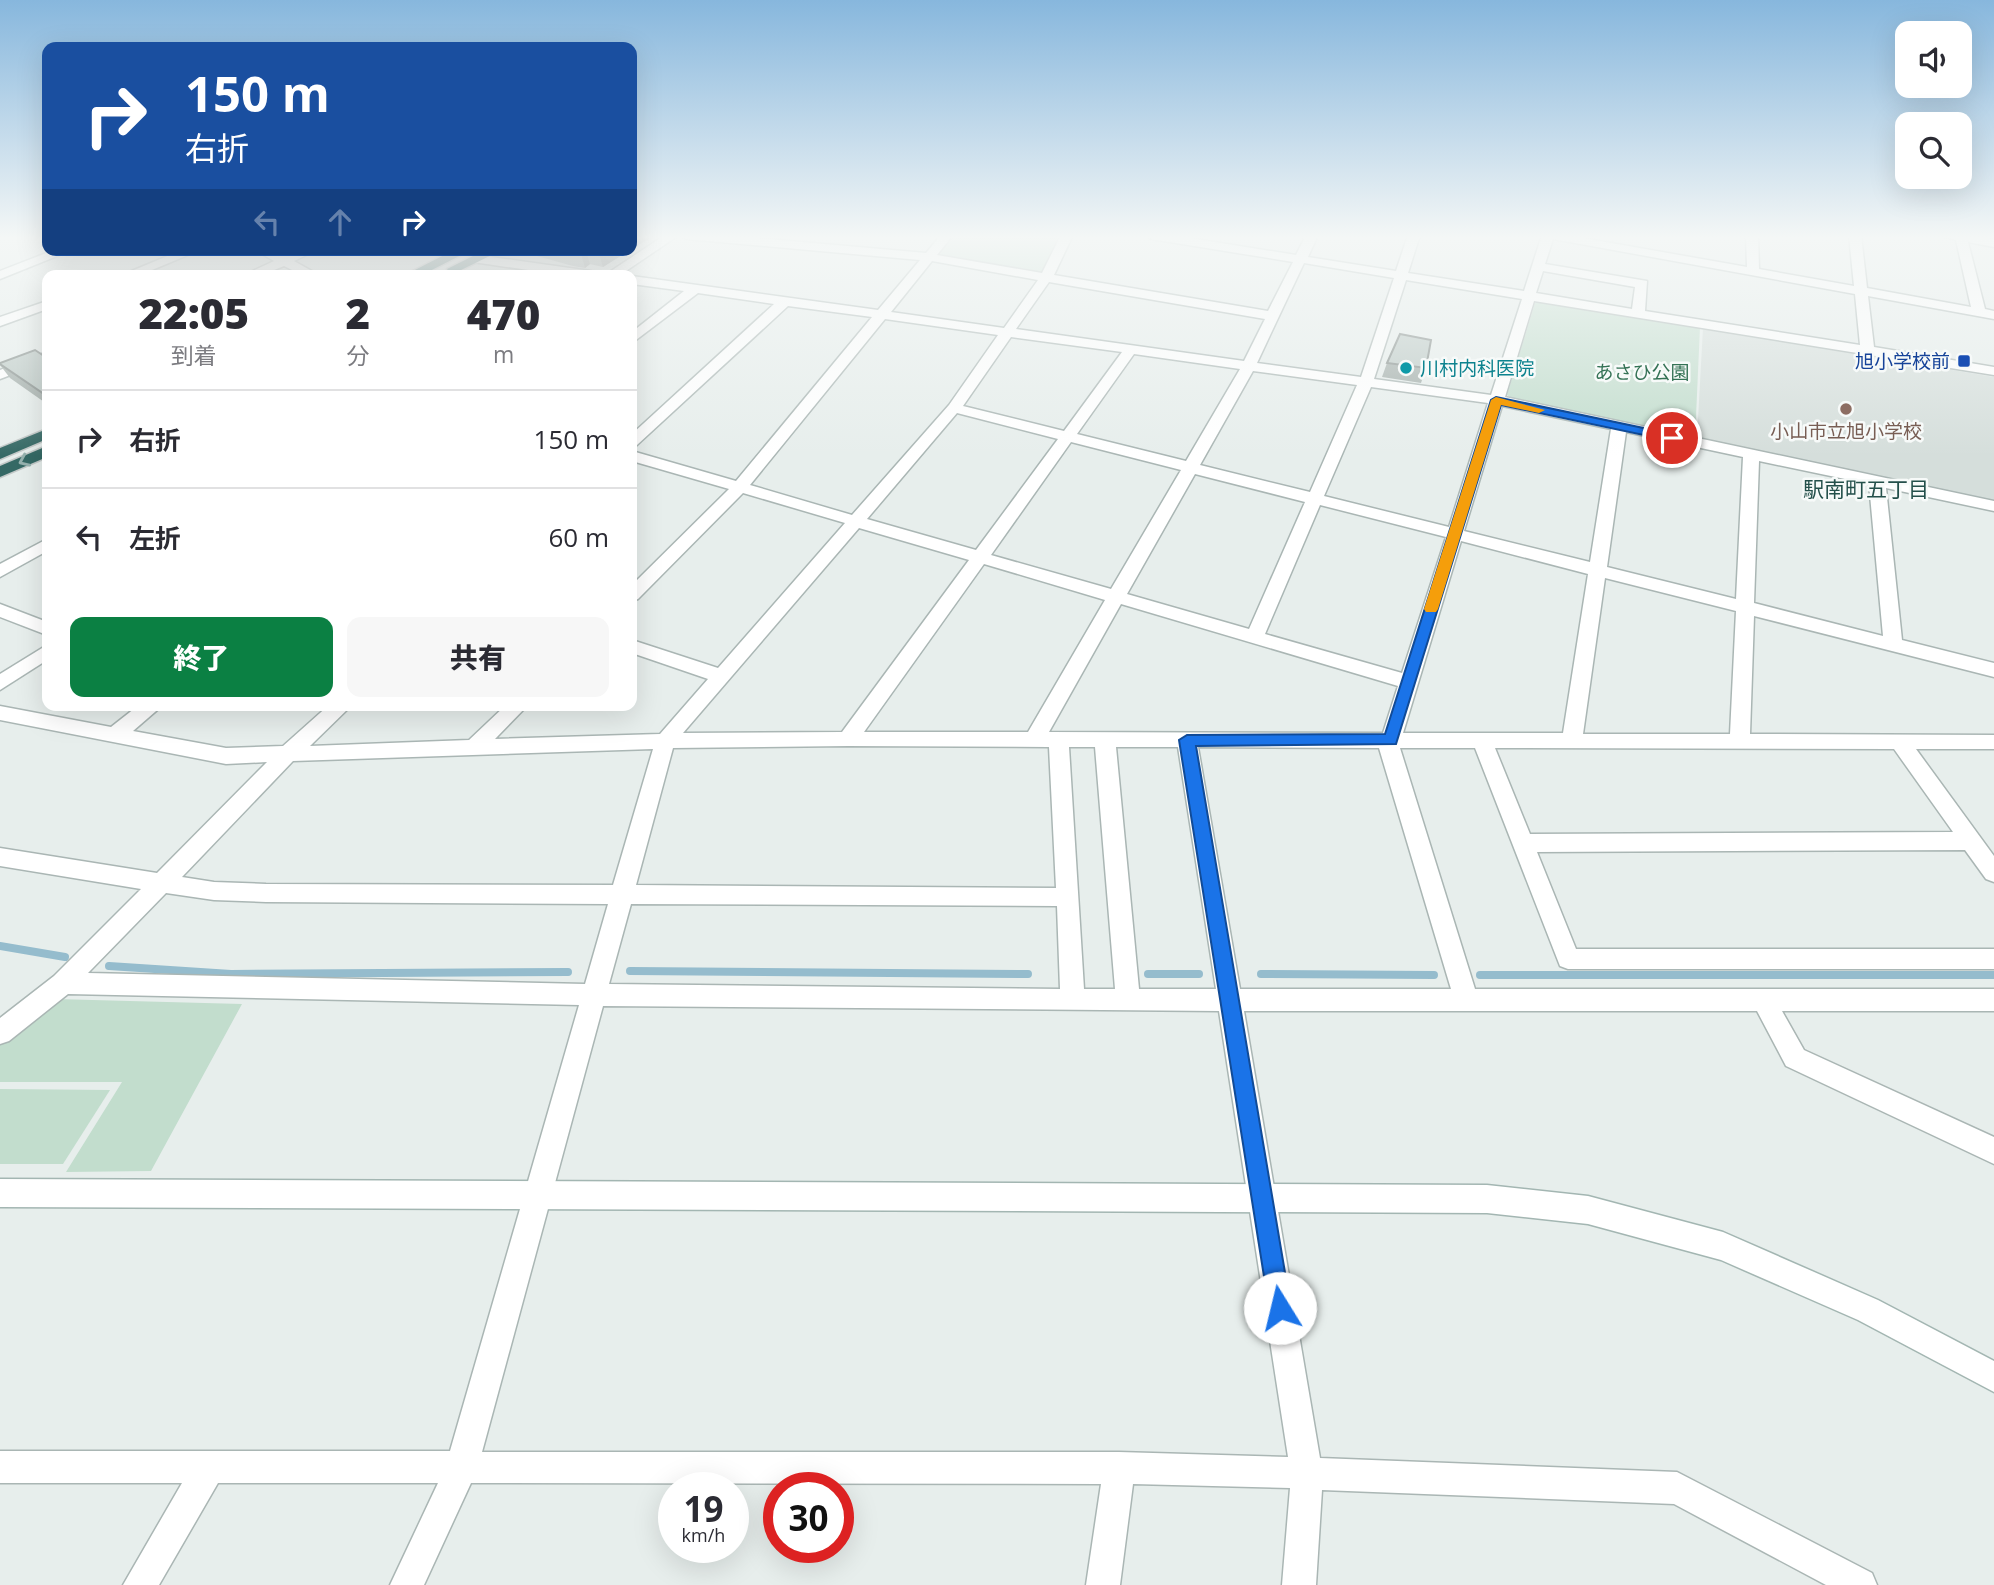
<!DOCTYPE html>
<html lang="ja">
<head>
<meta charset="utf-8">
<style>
  body { margin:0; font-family:"Open Sans","Noto Sans JP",sans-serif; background:#f7f7f7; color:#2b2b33; height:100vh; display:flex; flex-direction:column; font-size:26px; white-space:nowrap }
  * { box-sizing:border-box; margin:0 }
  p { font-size:23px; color:#7c7c81 }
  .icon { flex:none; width:38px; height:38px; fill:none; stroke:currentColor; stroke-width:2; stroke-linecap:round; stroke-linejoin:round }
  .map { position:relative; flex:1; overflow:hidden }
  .details { position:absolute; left:42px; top:270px; width:595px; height:441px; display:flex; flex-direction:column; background:#fff; border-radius:14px; box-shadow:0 7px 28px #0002 }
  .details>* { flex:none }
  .hud { position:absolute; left:42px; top:42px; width:595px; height:214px; border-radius:14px; box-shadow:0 7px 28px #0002; background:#1a4fa0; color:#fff; overflow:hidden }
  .tools { position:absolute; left:1895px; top:21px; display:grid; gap:14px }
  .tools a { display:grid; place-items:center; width:77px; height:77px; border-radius:14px; background:#fff; box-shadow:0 7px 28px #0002; font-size:35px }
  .speed { position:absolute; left:658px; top:1472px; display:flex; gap:14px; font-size:35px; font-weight:700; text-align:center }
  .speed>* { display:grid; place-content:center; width:91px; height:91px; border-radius:50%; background:#fff; box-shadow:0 7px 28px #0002; line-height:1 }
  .speed small { font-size:18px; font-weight:400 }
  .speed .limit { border:10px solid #d22; background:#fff; color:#111 }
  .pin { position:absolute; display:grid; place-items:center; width:60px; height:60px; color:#fff; margin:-30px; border:4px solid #fff; border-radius:50%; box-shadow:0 2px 7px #0007 }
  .me { position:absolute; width:77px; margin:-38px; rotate:351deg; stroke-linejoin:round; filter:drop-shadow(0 0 5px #0008) }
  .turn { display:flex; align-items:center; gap:24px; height:147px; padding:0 28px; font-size:32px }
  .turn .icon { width:91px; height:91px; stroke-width:2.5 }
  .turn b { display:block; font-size:49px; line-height:60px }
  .lanes { display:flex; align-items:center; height:66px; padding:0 28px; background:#0003; justify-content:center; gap:35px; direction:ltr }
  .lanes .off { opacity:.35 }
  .eta { display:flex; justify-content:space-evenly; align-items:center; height:119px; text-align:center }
  .eta b { font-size:42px; font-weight:800; line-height:49px }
  .button { display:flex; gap:14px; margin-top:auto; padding:14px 28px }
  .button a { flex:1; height:80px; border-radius:14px; background:#0b8043; color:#fff; font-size:28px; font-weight:800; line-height:80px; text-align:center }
  .button a+a { background:#f7f7f7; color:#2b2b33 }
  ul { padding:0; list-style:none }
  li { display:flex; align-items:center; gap:21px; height:98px; padding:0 28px; border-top:2px solid #e1e1e2 }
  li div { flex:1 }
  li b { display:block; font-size:26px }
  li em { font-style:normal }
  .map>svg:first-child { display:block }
  .built { fill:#d5dedb }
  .green { fill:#c2ddcd }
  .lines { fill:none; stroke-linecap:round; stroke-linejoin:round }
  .stream { stroke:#95bccd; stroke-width:8 }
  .street-casing { stroke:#aab6b4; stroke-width:3 }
  .secondary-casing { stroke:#a3b6b2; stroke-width:3 }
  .highway-casing { stroke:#c3c9c8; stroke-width:3 }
  .street { fill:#fff; fill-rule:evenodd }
  .secondary { fill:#fff; fill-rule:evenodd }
  .highway { fill:#356965; fill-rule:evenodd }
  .wall { fill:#a2ada9 }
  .shaded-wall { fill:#848d8a }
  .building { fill:#bcc9c5; stroke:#848d8a; stroke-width:2 }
  .oneway { stroke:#96b2af }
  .route { fill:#1a73e8; stroke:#114b97; stroke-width:2 }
  .slow { fill:#f59e0b }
  .transit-dot { fill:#1a4fb4; stroke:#f7faf9; stroke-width:2.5 }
  .culture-dot { fill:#0f9aa8; stroke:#f7faf9; stroke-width:2.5 }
  .education-dot { fill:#8d6e63; stroke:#f7faf9; stroke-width:2.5 }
  .labels { text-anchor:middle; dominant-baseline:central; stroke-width:5; stroke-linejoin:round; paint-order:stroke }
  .far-transit-label { font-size:19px; fill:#164399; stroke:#f7faf9; text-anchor:end }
  .far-culture-label { font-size:19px; fill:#0d838f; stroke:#f7faf9; text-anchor:start }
  .far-park-label { font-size:19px; fill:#347255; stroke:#f7faf9 }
  .far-education-label { font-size:19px; fill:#785e54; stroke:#f7faf9 }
  .far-neighbourhood-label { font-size:21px; fill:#24504b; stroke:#f7faf9 }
</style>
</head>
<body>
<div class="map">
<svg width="1994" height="1585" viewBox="0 0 1994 1585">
  <rect width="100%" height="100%" fill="#e7eeec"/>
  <path class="built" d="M 1703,328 L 1994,377 L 1994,502 L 1697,438 Z"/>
  <g class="green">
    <path d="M 953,235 L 1060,235 L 1042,271 L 1037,272 L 940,256 L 937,254 Z"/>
    <path d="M 1546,302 L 1700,327 L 1695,439 L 1515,401 L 1507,395 L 1535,303 Z"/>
    <path d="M 55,999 L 242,1004 L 151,1171 L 66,1172 L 122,1082 L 0,1082 L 0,1043 Z"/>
    <path d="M 0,1089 L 110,1090 L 63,1164 L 0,1164 Z"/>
  </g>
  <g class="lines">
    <g class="stream">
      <path d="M 0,946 L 65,957"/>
      <path d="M 109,966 L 231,974 L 568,972"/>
      <path d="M 630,971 L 1028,974"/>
      <path d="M 1148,974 L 1199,974"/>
      <path d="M 1261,974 L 1434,975"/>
      <path d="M 1480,975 L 1994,975"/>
    </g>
    <defs>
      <g id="street">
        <path d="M 665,235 L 679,235 L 620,275 L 605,275 Z"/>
        <path d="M 680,235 L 721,235 L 926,253 L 941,235 L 953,235 L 937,255 L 1042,273 L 1061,235 L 1073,235 L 1054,275 L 1268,311 L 1293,262 L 1151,239 L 1145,235 L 1171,235 L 1296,255 L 1306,235 L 1318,235 L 1308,257 L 1396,271 L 1408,235 L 1420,235 L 1408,273 L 1524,291 L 1542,235 L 1566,235 L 1747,267 L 1746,235 L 1758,235 L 1759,269 L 1854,286 L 1849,235 L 1861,235 L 1867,288 L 1971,307 L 1956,240 L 1939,235 L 1965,235 L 1994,239 L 1994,247 L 1968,242 L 1985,309 L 1994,311 L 1994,319 L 1868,296 L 1874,347 L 1994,367 L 1994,375 L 1534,301 L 1505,397 L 1994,501 L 1994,511 L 1886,488 L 1902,640 L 1994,663 L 1994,677 L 1754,616 L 1750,734 L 1994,735 L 1994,749 L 1916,749 L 1994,856 L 1994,882 L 1986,879 L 1965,850 L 1537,852 L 1576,949 L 1994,949 L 1994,969 L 1568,969 L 1560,966 L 1475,748 L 1400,748 L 1475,989 L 1994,989 L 1994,1011 L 1782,1011 L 1804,1050 L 1994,1137 L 1994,1164 L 1786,1066 L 1757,1011 L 1244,1011 L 1320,1458 L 1677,1472 L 1872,1573 L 1877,1585 L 1826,1585 L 1674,1504 L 1322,1490 L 1316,1585 L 1282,1585 L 1290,1488 L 1133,1484 L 1120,1585 L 1086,1585 L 1101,1484 L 471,1483 L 424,1585 L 390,1585 L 438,1483 L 218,1483 L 159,1585 L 123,1585 L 182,1483 L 0,1483 L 0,1451 L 450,1451 L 579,1005 L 68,994 L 9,1041 L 0,1044 L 0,1018 L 54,976 L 141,889 L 0,866 L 0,848 L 157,873 L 267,762 L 226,764 L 0,720 L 0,706 L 111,727 L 139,705 L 163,705 L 133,731 L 226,748 L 283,746 L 329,705 L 352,705 L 310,746 L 469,740 L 506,705 L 528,705 L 495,739 L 660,734 L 708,679 L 632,653 L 632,640 L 718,668 L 845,523 L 743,493 L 638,599 L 632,601 L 632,585 L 729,489 L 632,461 L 632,451 L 736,481 L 872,317 L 788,306 L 637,445 L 632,447 L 632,434 L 774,304 L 698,293 L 632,343 L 632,332 L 684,291 L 632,284 L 632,276 L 878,310 L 920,260 L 686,239 ZM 1553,239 L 1855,294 L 1860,345 L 1645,311 L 1647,281 L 1545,264 ZM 932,261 L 1038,280 L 1004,328 L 891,312 ZM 1304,263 L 1394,278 L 1361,377 L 1257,363 ZM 1543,271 L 1635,287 L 1632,309 L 1536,293 ZM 1406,280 L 1522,299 L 1491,395 L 1374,379 ZM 1049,282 L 1265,319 L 1244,361 L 1016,329 ZM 885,319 L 998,335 L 949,405 L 852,515 L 750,485 ZM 1011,337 L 1122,352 L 1064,431 L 963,406 ZM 1134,354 L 1240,369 L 1186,461 L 1077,434 ZM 1253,371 L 1357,385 L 1310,492 L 1200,465 ZM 1371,387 L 1488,403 L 1449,527 L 1324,496 ZM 1502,406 L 1611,429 L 1590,562 L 1464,531 ZM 957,413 L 1058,439 L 976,550 L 867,519 ZM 1626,432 L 1743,457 L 1736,599 L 1607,567 ZM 1071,442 L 1181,470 L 1111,589 L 991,555 ZM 1759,461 L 1869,484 L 1883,636 L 1754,603 ZM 1195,474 L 1305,502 L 1249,629 L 1127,594 ZM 1320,505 L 1446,537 L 1402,673 L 1265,634 ZM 859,528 L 969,560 L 842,732 L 683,733 ZM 1461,541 L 1588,574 L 1563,733 L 1403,733 ZM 984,564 L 1105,600 L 1028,732 L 864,732 ZM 1605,578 L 1736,611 L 1730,734 L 1583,734 ZM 1121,604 L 1398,686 L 1383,733 L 1049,732 ZM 848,746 L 1049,747 L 1056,888 L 636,885 L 673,748 ZM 1069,747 L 1095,747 L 1115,989 L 1084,989 ZM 1116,747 L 1178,747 L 1216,989 L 1139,989 ZM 1198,747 L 1379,748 L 1451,989 L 1240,989 ZM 1495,748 L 1894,749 L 1953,832 L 1530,834 ZM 653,749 L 613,885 L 266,884 L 214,882 L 182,877 L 293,761 ZM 166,893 L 214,900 L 266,902 L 608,904 L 585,984 L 88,973 ZM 631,904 L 1057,906 L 1060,989 L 609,984 ZM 603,1006 L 1219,1011 L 1288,1457 L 1119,1452 L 482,1452 Z"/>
        <path d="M 54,250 L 72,250 L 0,279 L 0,271 Z"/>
        <path d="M 182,250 L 200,250 L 140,275 L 122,275 Z"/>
        <path d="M 255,250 L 271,250 L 284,256 L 300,250 L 317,250 L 294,261 L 319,275 L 302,275 L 284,266 L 262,275 L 244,275 L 274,261 Z"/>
        <path d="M 477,255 L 591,271 L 597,275 L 562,275 L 473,262 L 471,259 Z"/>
        <path d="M 47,301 L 47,309 L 0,326 L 0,317 Z"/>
        <path d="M 47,352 L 47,361 L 0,379 L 0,370 Z"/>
        <path d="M 47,539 L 47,551 L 0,577 L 0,564 Z"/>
        <path d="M 0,604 L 47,622 L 47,635 L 0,617 Z"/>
        <path d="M 47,645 L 47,660 L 0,690 L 0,674 Z"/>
      </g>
      <path id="secondary" d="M 0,1179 L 1487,1185 L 1588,1196 L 1723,1232 L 1878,1300 L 1994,1361 L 1994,1392 L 1858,1320 L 1721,1260 L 1588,1224 L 1487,1213 L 0,1207 Z"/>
      <g id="highway">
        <path d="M 454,250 L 471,250 L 422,275 L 405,275 Z"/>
        <path d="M 485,250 L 502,250 L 457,272 L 449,272 L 447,269 Z"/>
        <path d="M 47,429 L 47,439 L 0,459 L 0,448 Z"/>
        <path d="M 47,446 L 47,457 L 0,477 L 0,466 Z"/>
      </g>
    </defs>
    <use href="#street" class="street-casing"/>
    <use href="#secondary" class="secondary-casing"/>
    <use href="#highway" class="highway-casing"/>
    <use href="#street" class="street"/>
    <use href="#secondary" class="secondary"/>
    <use href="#highway" class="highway"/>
  </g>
  <g class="wall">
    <path d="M 526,250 L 630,250 L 603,267 L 590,264 L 585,268 L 573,266 L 526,253 Z"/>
    <path d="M 47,358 L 47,404 L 10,378 L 0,365 L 0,363 Z"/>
    <path d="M 1387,363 L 1426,368 L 1421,383 L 1382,377 Z"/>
  </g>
  <g class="shaded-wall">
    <path d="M 632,235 L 655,235 L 632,249 Z"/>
    <path d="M 604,250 L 630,250 L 603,267 L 599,254 Z"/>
    <path d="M 586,251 L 590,264 L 585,268 L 581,254 Z"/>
  </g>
  <g class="building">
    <path d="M 563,250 L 604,250 L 599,254 L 586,251 L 581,254 Z"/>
    <path d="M 1400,334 L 1431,340 L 1426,368 L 1387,363 Z"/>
    <path d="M 35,350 L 47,358 L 47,396 L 0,364 L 0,363 Z"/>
  </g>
  <defs><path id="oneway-chevron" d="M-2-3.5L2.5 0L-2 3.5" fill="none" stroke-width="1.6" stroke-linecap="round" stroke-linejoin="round" transform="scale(1.75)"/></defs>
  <use class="oneway" href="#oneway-chevron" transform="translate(24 461) rotate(156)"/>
  <linearGradient id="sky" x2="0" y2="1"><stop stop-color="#87b7dd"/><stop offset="0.52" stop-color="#f4f7f6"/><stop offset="1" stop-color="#f4f7f6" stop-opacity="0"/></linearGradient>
  <rect width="1994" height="456" fill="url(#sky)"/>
  <path class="route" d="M 1496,397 L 1672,434 L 1678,438 L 1672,441 L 1501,405 L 1396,744 L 1196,746 L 1291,1308 L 1288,1316 L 1280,1319 L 1272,1316 L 1269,1308 L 1179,740 L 1187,735 L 1385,734 L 1491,400 Z"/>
  <path class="slow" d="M 1496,397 L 1545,410 L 1539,413 L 1501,405 L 1438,609 L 1436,612 L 1426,612 L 1424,609 L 1491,400 Z"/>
  <rect class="transit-dot" x="1957" y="354" width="14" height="14" rx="3.5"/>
  <circle class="culture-dot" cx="1406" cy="368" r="7"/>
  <circle class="education-dot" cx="1846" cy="409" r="7"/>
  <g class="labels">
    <g class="far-transit-label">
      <text x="1950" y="361">旭小学校前</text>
    </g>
    <g class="far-culture-label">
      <text x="1420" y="368">川村内科医院</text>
    </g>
    <g class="far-park-label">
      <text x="1642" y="372">あさひ公園</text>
    </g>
    <g class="far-education-label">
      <text x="1846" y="431">小山市立旭小学校</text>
    </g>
    <g class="far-neighbourhood-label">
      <text x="1866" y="489">駅南町五丁目</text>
    </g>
  </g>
</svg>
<div class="tools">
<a><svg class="icon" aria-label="sound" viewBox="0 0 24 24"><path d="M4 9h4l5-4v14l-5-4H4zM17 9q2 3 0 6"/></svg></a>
<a><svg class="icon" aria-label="search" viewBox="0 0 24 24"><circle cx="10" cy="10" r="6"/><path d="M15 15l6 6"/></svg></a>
</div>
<div class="speed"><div>19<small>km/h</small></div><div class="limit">30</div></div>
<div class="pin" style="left:1672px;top:438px;background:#d93025"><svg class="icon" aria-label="arrive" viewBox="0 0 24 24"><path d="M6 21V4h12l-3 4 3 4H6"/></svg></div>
<svg class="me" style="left:1280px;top:1308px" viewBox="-20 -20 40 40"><circle r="19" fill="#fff"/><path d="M0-13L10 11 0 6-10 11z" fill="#1a73e8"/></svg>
<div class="hud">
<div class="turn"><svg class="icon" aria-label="right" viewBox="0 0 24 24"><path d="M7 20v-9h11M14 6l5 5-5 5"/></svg><div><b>150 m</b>右折</div></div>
<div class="lanes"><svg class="icon off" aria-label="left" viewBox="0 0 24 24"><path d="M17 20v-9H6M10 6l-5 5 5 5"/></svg><svg class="icon off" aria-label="ahead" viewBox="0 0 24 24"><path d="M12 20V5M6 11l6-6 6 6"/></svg><svg class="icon" aria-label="right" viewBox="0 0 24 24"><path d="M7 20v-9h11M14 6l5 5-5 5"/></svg></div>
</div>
<section class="details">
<div class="eta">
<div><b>22:05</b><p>到着</p></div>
<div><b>2</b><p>分</p></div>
<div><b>470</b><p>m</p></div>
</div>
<ul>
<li><svg class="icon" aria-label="right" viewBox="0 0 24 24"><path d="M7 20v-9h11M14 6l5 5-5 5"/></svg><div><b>右折</b></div><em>150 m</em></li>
<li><svg class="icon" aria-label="left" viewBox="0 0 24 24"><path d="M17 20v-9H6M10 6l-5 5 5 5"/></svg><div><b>左折</b></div><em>60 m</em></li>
</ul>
<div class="button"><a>終了</a><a>共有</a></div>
</section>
</div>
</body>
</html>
